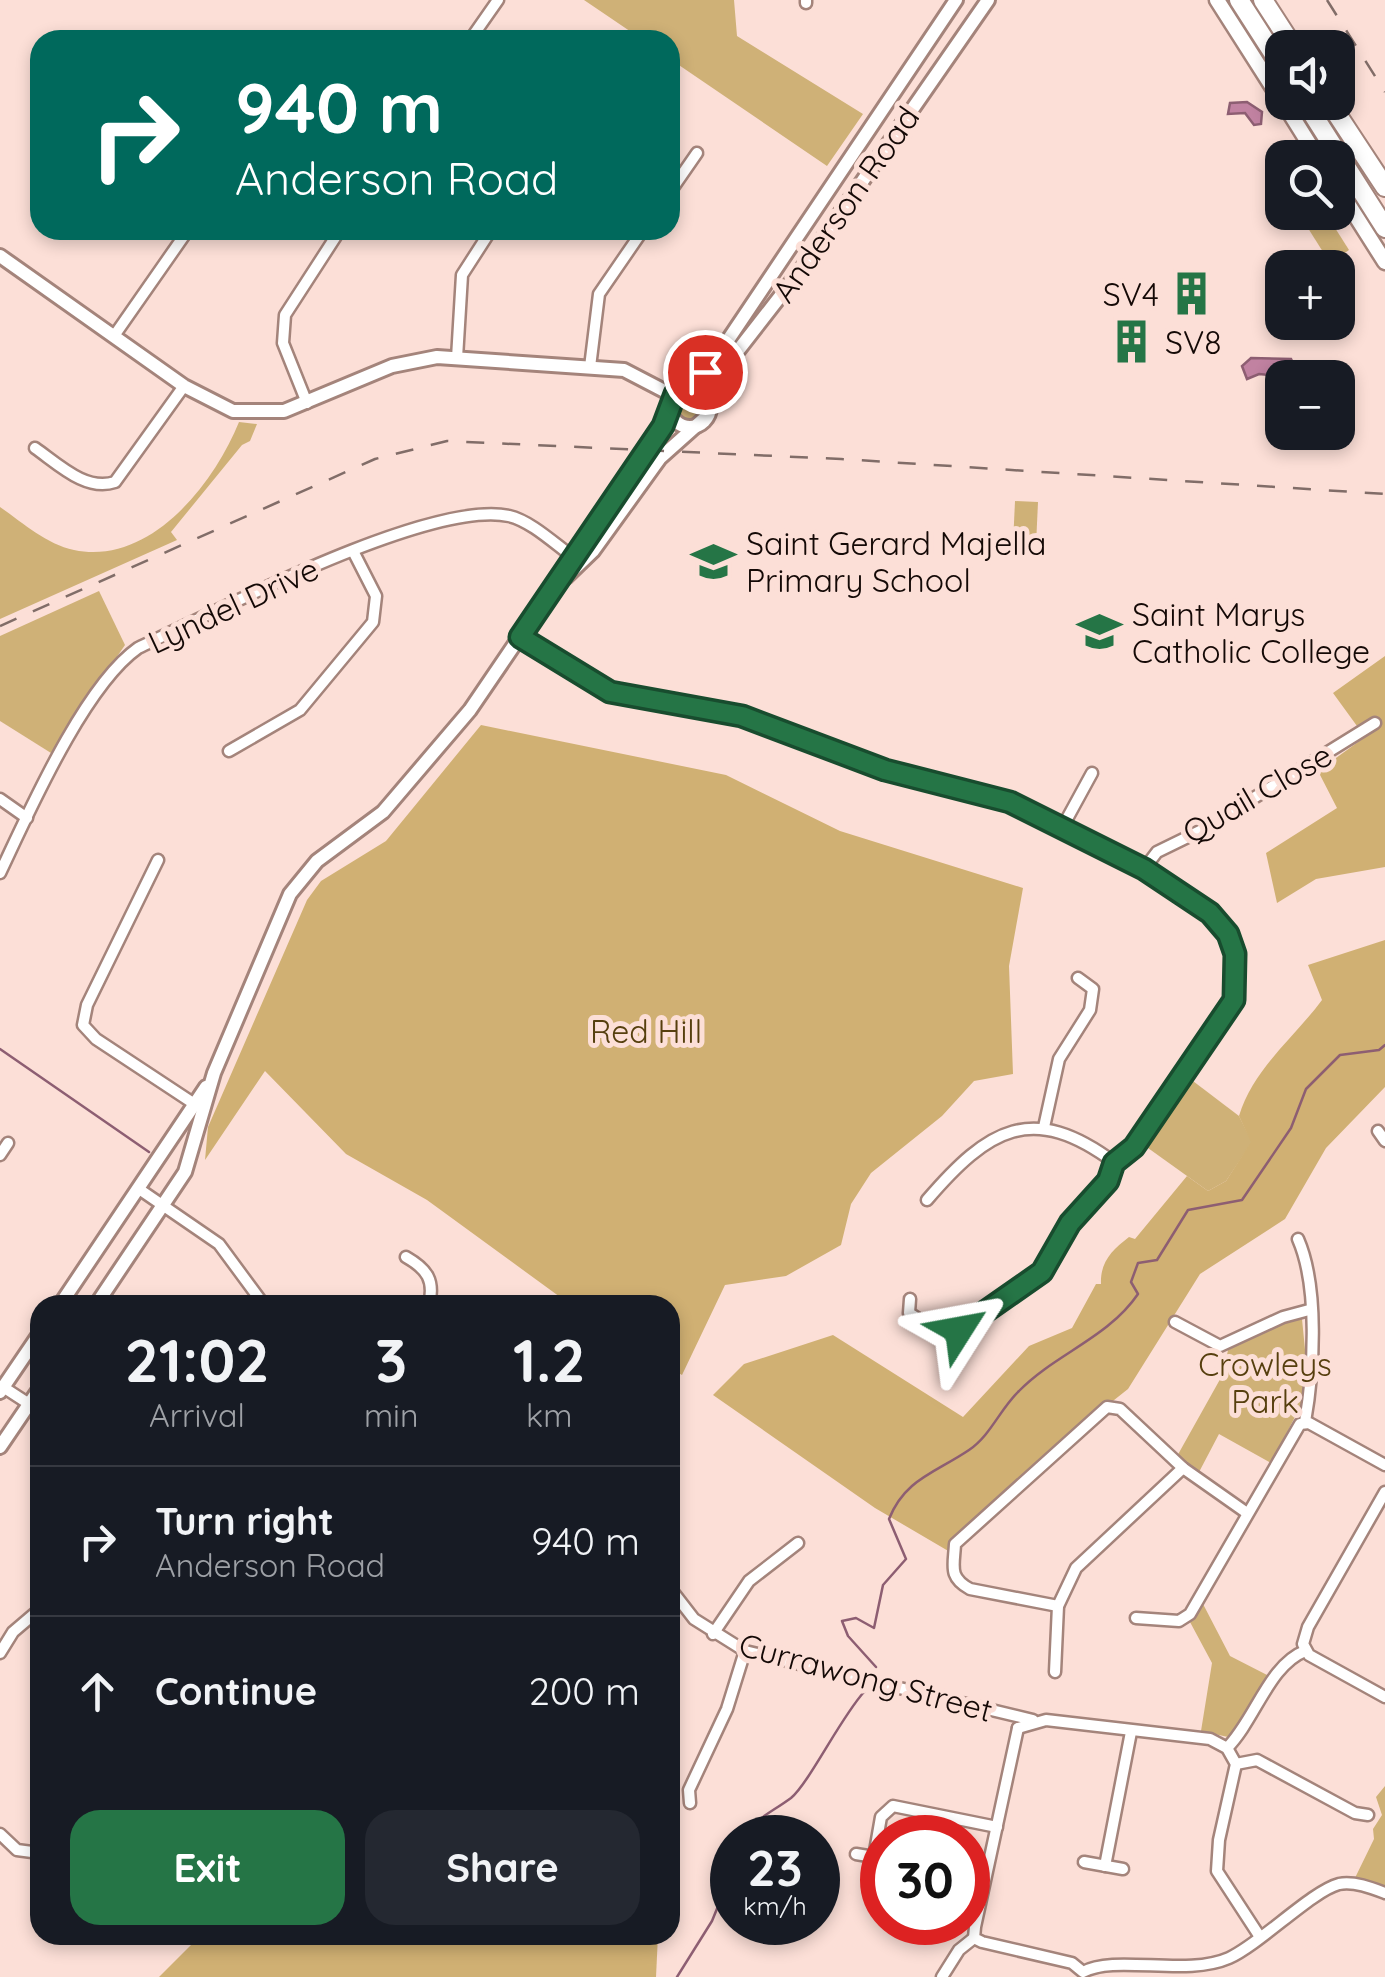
<!DOCTYPE html>
<html lang="en">
<head>
<meta charset="utf-8">
<style>
  body { margin:0; font-family:Quicksand,sans-serif; background:#242831; color:#f1f3f6; height:100vh; display:flex; flex-direction:column; font-size:38px; white-space:nowrap }
  * { box-sizing:border-box; margin:0 }
  p { font-size:32px; color:#9ea1a6 }
  .icon { flex:none; width:55px; height:55px; fill:none; stroke:currentColor; stroke-width:2; stroke-linecap:round; stroke-linejoin:round }
  .map { position:relative; flex:1; overflow:hidden }
  .details { position:absolute; left:30px; top:1295px; width:650px; height:650px; display:flex; flex-direction:column; background:#171b24; border-radius:30px; box-shadow:0 5px 15px #0003 }
  .details>* { flex:none }
  .banner { position:absolute; left:30px; top:30px; width:650px; height:210px; border-radius:30px; box-shadow:0 5px 15px #0003; background:#00695c; color:#fff; overflow:hidden }
  .controls { position:absolute; left:1265px; top:30px; display:grid; gap:20px }
  .controls a { display:grid; place-items:center; width:90px; height:90px; border-radius:20px; background:#171b24; box-shadow:0 5px 15px #0003; font-size:50px }
  .speed { position:absolute; left:710px; top:1815px; display:flex; gap:20px; font-size:50px; font-weight:700; text-align:center }
  .speed>* { display:grid; place-content:center; width:130px; height:130px; border-radius:50%; background:#171b24; box-shadow:0 5px 15px #0003; line-height:1 }
  .speed small { font-size:25px; font-weight:400 }
  .speed .limit { border:15px solid #d22; background:#fff; color:#111 }
  .pin { position:absolute; display:grid; place-items:center; width:85px; height:85px; color:#fff; margin:-42px; border:5px solid #fff; border-radius:50%; box-shadow:0 2px 10px #0007 }
  .me { position:absolute; width:110px; margin:-55px; rotate:56deg; stroke-linejoin:round; filter:drop-shadow(0 0 8px #0008) }
  .turn { display:flex; align-items:center; gap:35px; height:210px; padding:0 40px; font-size:45px }
  .turn .icon { width:130px; height:130px; stroke-width:2.5 }
  .turn b { display:block; font-size:70px; line-height:85px }
  .eta { display:flex; justify-content:space-evenly; align-items:center; height:170px; text-align:center }
  .eta b { font-size:60px; font-weight:800; line-height:70px }
  .action { display:flex; gap:20px; margin-top:auto; padding:20px 40px }
  .action a { flex:1; height:115px; border-radius:30px; background:#257546; color:#fff; font-size:40px; font-weight:800; line-height:115px; text-align:center }
  .action a+a { background:#242831; color:#f1f3f6 }
  ul { padding:0; list-style:none }
  li { display:flex; align-items:center; gap:30px; height:150px; padding:0 40px; border-top:2px solid #363941 }
  li div { flex:1 }
  li b { display:block; font-size:38px }
  li em { font-style:normal }
  .map>svg:first-child { display:block }
  .green { fill:#cfb177 }
  .forest { fill:#d0b073 }
  .water { fill:#c182a1; stroke:#8d5e72; stroke-width:2.5 }
  .lines { fill:none; stroke-linecap:round; stroke-linejoin:round }
  .stream { stroke:#8d5e72; stroke-width:2.5 }
  .minor-casing { stroke:#a4847b; stroke-width:15 }
  .tertiary-casing { stroke:#a4847b; stroke-width:18 }
  .secondary-casing { stroke:#a4847b; stroke-width:19 }
  .motorway-casing { stroke:#a4847b; stroke-width:22 }
  .minor { stroke:#fff; stroke-width:10 }
  .tertiary { stroke:#fff; stroke-width:12 }
  .secondary { stroke:#fff; stroke-width:14 }
  .motorway { stroke:#fff; stroke-width:18 }
  .rail { stroke:#816d68; stroke-width:2.5; stroke-dasharray:18 18; stroke-linecap:butt }
  .route-casing { stroke:#184c2e; stroke-width:25 }
  .route { stroke:#257546; stroke-width:18 }
  .labels { text-anchor:middle; dominant-baseline:central; stroke-width:10; stroke-linejoin:round; paint-order:stroke }
  .street-label { font-size:32px; fill:#140906; stroke:#fcdfd7 }
  .poi-label { font-size:32px; fill:#140906; stroke:#fcdfd7; text-anchor:start }
  .park-label { font-size:32px; fill:#563f0e; stroke:#fcdfd7 }
</style>
</head>
<body>
<div class="map">
<svg width="1385" height="1977" viewBox="0 0 1385 1977">
  <rect width="100%" height="100%" fill="#fcdfd7"/>
  <g class="green">
    <path d="M 584,0 L 734,0 L 737,36 L 863,114 L 827,166 L 670,59 L 670,40 L 643,40 Z"/>
    <path d="M 1325,212 L 1349,250 L 1330,263 L 1306,225 Z"/>
    <circle cx="689" cy="408" r="13"/>
    <path d="M 239,422 L 257,424 L 250,441 L 242,445 L 171,532 L 177,540 L 0,619 L 0,507 C 23,523 46,544 74,550 C 150,566 214,484 239,422 Z"/>
    <path d="M 1015,501 L 1038,502 L 1036,545 L 1013,544 Z"/>
    <path d="M 99,591 L 125,645 L 51,753 L 0,721 L 0,636 Z"/>
    <path d="M 1189,1078 L 1239,1116 L 1252,1142 L 1226,1181 L 1208,1191 L 1141,1143 Z"/>
    <path d="M 1295,1315 L 1302,1319 L 1309,1390 L 1271,1463 L 1219,1434 L 1198,1474 L 1176,1458 L 1223,1374 L 1228,1350 Z"/>
    <path d="M 1203,1604 L 1230,1656 L 1271,1677 L 1228,1737 L 1201,1731 L 1212,1663 L 1190,1622 Z"/>
    <path d="M 1385,1786 L 1385,1888 L 1354,1880 L 1374,1839 L 1373,1829 L 1382,1815 L 1376,1797 Z"/>
  </g>
  <g class="forest">
    <path d="M 1385,656 L 1385,867 L 1316,879 L 1277,903 L 1266,853 L 1337,808 L 1318,771 L 1365,737 L 1333,693 Z"/>
    <path d="M 481,725 L 726,775 L 840,831 L 1023,888 L 1009,966 L 1013,1074 L 974,1081 L 942,1116 L 871,1173 L 851,1204 L 841,1245 L 786,1276 L 725,1285 L 682,1375 L 670,1368 L 670,1305 L 571,1305 L 427,1200 L 346,1154 L 265,1071 L 205,1160 L 208,1127 L 307,900 L 321,881 L 386,841 Z"/>
    <path d="M 1385,940 L 1385,1087 L 1326,1148 L 1285,1219 L 1200,1274 L 1128,1389 L 1051,1450 L 950,1552 L 875,1508 L 713,1395 L 744,1364 L 833,1335 L 963,1417 L 1029,1346 L 1072,1328 L 1096,1284 L 1101,1284 C 1100,1262 1112,1250 1129,1237 L 1135,1239 L 1187,1176 L 1208,1191 L 1226,1181 L 1251,1142 L 1239,1116 C 1253,1069 1293,1039 1322,1000 L 1308,965 Z"/>
    <path d="M 256,1935 L 658,1935 L 656,1977 L 159,1977 L 195,1941 Z"/>
  </g>
  <g class="water">
    <path d="M 1247,102 L 1262,112 L 1261,124 L 1254,125 L 1245,113 L 1228,114 L 1230,103 Z"/>
    <path d="M 1251,358 L 1291,359 L 1297,371 L 1293,377 L 1259,374 L 1247,379 L 1242,366 Z"/>
  </g>
  <g class="lines">
    <g class="stream">
      <path d="M 0,1049 L 149,1152"/>
      <path d="M 876,1667 L 848,1636 L 842,1621 L 856,1618 L 874,1628 L 883,1585 L 906,1559 L 889,1519 C 905,1479 935,1473 969,1450 C 991,1435 1000,1409 1019,1391 C 1055,1354 1108,1338 1138,1294 L 1131,1282 L 1138,1263 L 1157,1260 L 1188,1210 L 1242,1200 L 1291,1128 L 1306,1089 L 1340,1055 L 1379,1050 L 1385,1045"/>
      <path d="M 741,1838 C 756,1818 772,1812 791,1798 C 809,1783 841,1717 864,1692"/>
      <path d="M 677,1977 L 712,1921 L 725,1889 L 732,1849"/>
    </g>
    <defs>
      <g id="minor">
        <path d="M 806,3 L 806,0"/>
        <path d="M 470,40 L 498,0"/>
        <path d="M 670,192 L 697,153"/>
        <path d="M 114,336 L 188,230"/>
        <path d="M 457,358 L 462,275 L 491,230"/>
        <path d="M 590,367 L 599,294 L 643,230"/>
        <path d="M 307,403 L 283,343 L 285,315 L 340,230"/>
        <path d="M 35,448 C 58,464 86,492 115,482 L 184,386"/>
        <path d="M 520,637 L 610,692 L 742,716 L 885,770 L 1010,802 L 1144,869 L 1210,913 L 1228,934 L 1235,954 L 1234,1000 L 1134,1147 L 1115,1163 L 1108,1181 L 1066,1228 L 1042,1272 L 966,1327 C 943,1337 929,1325 909,1313 L 910,1299"/>
        <path d="M 229,751 L 300,710 L 373,622 L 376,596 L 353,551"/>
        <path d="M 0,799 L 27,818"/>
        <path d="M 1062,828 L 1092,773"/>
        <path d="M 158,860 L 87,1005 L 83,1025 L 96,1039 L 199,1107"/>
        <path d="M 1144,869 L 1157,852 L 1202,830 L 1375,723"/>
        <path d="M 0,873 C 29,812 84,686 138,648 C 215,612 431,499 509,516 C 531,521 555,544 573,557"/>
        <path d="M 1044,1127 L 1059,1059 L 1090,1010 L 1093,989 L 1078,978"/>
        <path d="M 1378,1131 L 1385,1141"/>
        <path d="M 0,1155 L 8,1143"/>
        <path d="M 139,1189 L 219,1244 L 264,1305"/>
        <path d="M 927,1200 C 988,1129 1032,1101 1115,1163"/>
        <path d="M 1298,1239 C 1319,1287 1314,1371 1305,1422"/>
        <path d="M 406,1257 C 427,1269 435,1280 429,1305"/>
        <path d="M 1175,1322 L 1220,1346 L 1283,1317 L 1309,1310"/>
        <path d="M 3,1387 L 40,1411"/>
        <path d="M 1385,1492 L 1308,1627 L 1303,1644 L 1309,1655 L 1385,1697"/>
        <path d="M 670,1588 L 694,1619 L 745,1651 L 1033,1720"/>
        <path d="M 1058,1606 L 970,1589 C 948,1577 954,1566 955,1544 L 1107,1407 L 1120,1409 L 1183,1468 L 1247,1513"/>
        <path d="M 1136,1618 L 1179,1621 L 1190,1614 L 1300,1424 L 1309,1423 L 1385,1465"/>
        <path d="M 713,1634 L 749,1581 L 798,1543"/>
        <path d="M 0,1653 L 13,1632 L 40,1609"/>
        <path d="M 1055,1672 L 1058,1606 L 1076,1568 L 1183,1468"/>
        <path d="M 1018,1728 L 975,1927 L 974,1938 L 982,1942 L 1072,1963 L 1083,1972 C 1115,1954 1186,1977 1229,1958 C 1260,1944 1312,1891 1339,1884 C 1354,1881 1372,1888 1385,1893"/>
        <path d="M 1018,1728 L 1046,1720 L 1210,1739 L 1227,1748 L 1236,1764 L 1219,1840 L 1217,1871 L 1260,1937"/>
        <path d="M 1227,1748 C 1255,1720 1269,1665 1305,1651"/>
        <path d="M 1236,1764 L 1257,1760 L 1355,1813 L 1368,1815"/>
        <path d="M 690,1803 L 689,1790 L 727,1709 L 745,1651"/>
        <path d="M 0,1834 L 17,1850 L 32,1852 L 40,1847"/>
        <path d="M 856,1854 L 874,1857"/>
        <path d="M 1084,1862 L 1123,1869"/>
        <path d="M 1105,1866 L 1131,1732"/>
        <path d="M 871,1874 L 881,1817 L 893,1806 L 997,1827"/>
        <path d="M 942,1977 L 959,1950 L 974,1938"/>
      </g>
      <g id="tertiary">
        <path d="M 0,256 L 184,386 L 233,411 L 284,411 L 392,366 L 437,357 L 624,370 L 674,396"/>
        <path d="M 685,387 L 712,364 L 956,0"/>
        <circle cx="690" cy="407" r="20"/>
        <path d="M 709,411 L 726,366 L 803,267 L 988,0"/>
        <path d="M 566,577 L 593,551 L 660,458 L 706,417"/>
        <path d="M 60,1305 L 206,1087"/>
        <path d="M 96,1305 L 185,1172 L 214,1073 L 290,894 L 317,861 L 383,812 L 470,710 L 663,426 L 670,407"/>
        <path d="M 0,1392 L 40,1333"/>
        <path d="M 0,1447 L 40,1388"/>
      </g>
      <g id="secondary">
        <path d="M 1217,0 L 1282,102"/>
        <path d="M 1283,102 L 1318,158"/>
        <path d="M 1338,188 L 1385,262"/>
      </g>
      <g id="motorway">
        <path d="M 1239,0 L 1282,67"/>
        <path d="M 1263,0 L 1294,48"/>
        <path d="M 1305,102 L 1385,228"/>
        <path d="M 1329,102 L 1385,187"/>
      </g>
    </defs>
    <use href="#minor" class="minor-casing"/>
    <use href="#tertiary" class="tertiary-casing"/>
    <use href="#secondary" class="secondary-casing"/>
    <use href="#motorway" class="motorway-casing"/>
    <use href="#minor" class="minor"/>
    <use href="#tertiary" class="tertiary"/>
    <use href="#secondary" class="secondary"/>
    <use href="#motorway" class="motorway"/>
    <g class="rail">
      <path d="M 1327,0 L 1385,92"/>
      <path d="M 0,626 L 375,459 L 447,441 L 841,459 L 1385,494"/>
    </g>
  </g>
  <g class="lines">
    <defs>
      <path id="route" d="M 705,372 L 675,394 L 663,426 L 520,637 L 610,692 L 742,716 L 885,770 L 1010,802 L 1144,869 L 1210,913 L 1228,934 L 1235,954 L 1234,1000 L 1134,1147 L 1114,1163 L 1108,1181 L 1070,1223 L 1042,1272 L 959,1330"/>
    </defs>
    <use href="#route" class="route-casing"/>
    <use href="#route" class="route"/>
  </g>
  <defs>
    <symbol id="building-bare" viewBox="-9 -9 18 18"><path d="M-4-6H4V6H1V3H-1V6H-4ZM-2.5-4.3h1.7v1.8h-1.7ZM.8-4.3h1.7v1.8H.8ZM-2.5-1h1.7V.8h-1.7ZM.8-1h1.7V.8H.8Z" fill="#257546" stroke="#fcdfd7" stroke-width="2.5" paint-order="stroke"/></symbol>
    <symbol id="school-bare" viewBox="-9 -9 18 18"><path d="M0-5L7-2L0 1L-7-2ZM-4 1L0 2.5L4 1V4Q0 6-4 4Z" fill="#257546" stroke="#fcdfd7" stroke-width="2.5" paint-order="stroke"/></symbol>
  </defs>
  <g fill-rule="evenodd">
    <use href="#building-bare" x="1160" y="262" width="63" height="63"/>
    <use href="#building-bare" x="1100" y="310" width="63" height="63"/>
    <use href="#school-bare" x="682" y="530" width="63" height="63"/>
    <use href="#school-bare" x="1068" y="600" width="63" height="63"/>
  </g>
  <g class="labels">
    <g class="street-label">
      <text transform="translate(845 204) rotate(-55)">Anderson Road</text>
      <text transform="translate(233 605) rotate(-25)">Lyndel Drive</text>
      <text transform="translate(1257 793) rotate(-30)">Quail Close</text>
      <text transform="translate(866 1677) rotate(15)">Currawong Street</text>
    </g>
    <g class="poi-label">
      <text x="1159" y="294" text-anchor="end">SV4</text>
      <text x="1165" y="342">SV8</text>
      <text x="746" y="543">Saint Gerard Majella<tspan x="746" dy="37">Primary School</tspan></text>
      <text x="1132" y="614">Saint Marys<tspan x="1132" dy="37">Catholic College</tspan></text>
    </g>
    <g class="park-label">
      <text x="646" y="1031">Red Hill</text>
      <text x="1265" y="1364">Crowleys<tspan x="1265" dy="37">Park</tspan></text>
    </g>
  </g>
</svg>
<div class="controls">
<a><svg class="icon" aria-label="sound" viewBox="0 0 24 24"><path d="M4 9h4l5-4v14l-5-4H4zM17 9q2 3 0 6"/></svg></a>
<a><svg class="icon" aria-label="search" viewBox="0 0 24 24"><circle cx="10" cy="10" r="6"/><path d="M15 15l6 6"/></svg></a>
<a>+</a>
<a>−</a>
</div>
<div class="speed"><div>23<small>km/h</small></div><div class="limit">30</div></div>
<div class="pin" style="left:705px;top:372px;background:#d93025"><svg class="icon" aria-label="arrive" viewBox="0 0 24 24"><path d="M6 21V4h12l-3 4 3 4H6"/></svg></div>
<svg class="me" style="left:959px;top:1330px" viewBox="-20 -20 40 40"><path d="M0-17L14 15 0 8-14 15z" fill="#257546" stroke="#fff" stroke-width="4"/></svg>
<div class="banner">
<div class="turn"><svg class="icon" aria-label="right" viewBox="0 0 24 24"><path d="M7 20v-9h11M14 6l5 5-5 5"/></svg><div><b>940 m</b>Anderson Road</div></div>
</div>
<section class="details">
<div class="eta">
<div><b>21:02</b><p>Arrival</p></div>
<div><b>3</b><p>min</p></div>
<div><b>1.2</b><p>km</p></div>
</div>
<ul>
<li><svg class="icon" aria-label="right" viewBox="0 0 24 24"><path d="M7 20v-9h11M14 6l5 5-5 5"/></svg><div><b>Turn right</b><p>Anderson Road</p></div><em>940 m</em></li>
<li><svg class="icon" aria-label="ahead" viewBox="0 0 24 24"><path d="M12 20V5M6 11l6-6 6 6"/></svg><div><b>Continue</b></div><em>200 m</em></li>
</ul>
<div class="action"><a>Exit</a><a>Share</a></div>
</section>
</div>
</body>
</html>
